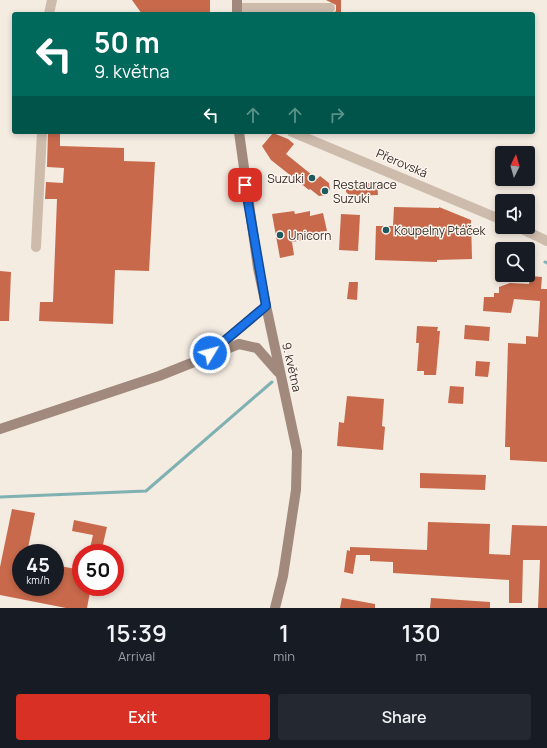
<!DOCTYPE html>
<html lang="en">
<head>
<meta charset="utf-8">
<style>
  body { margin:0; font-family:Manrope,sans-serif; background:#242831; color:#f1f3f6; height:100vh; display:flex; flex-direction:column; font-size:15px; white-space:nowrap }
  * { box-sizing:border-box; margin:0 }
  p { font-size:13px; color:#9ea1a6 }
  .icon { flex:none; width:22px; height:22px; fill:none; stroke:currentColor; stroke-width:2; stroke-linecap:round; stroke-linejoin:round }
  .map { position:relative; height:608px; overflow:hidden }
  .side { display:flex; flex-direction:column; background:#171b24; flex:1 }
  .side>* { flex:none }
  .guide { position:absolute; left:12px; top:12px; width:523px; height:122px; border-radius:4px; box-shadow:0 2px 6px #0003; background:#00695c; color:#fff; overflow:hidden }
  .needle { width:26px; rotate:5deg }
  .buttons { position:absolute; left:495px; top:146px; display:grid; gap:8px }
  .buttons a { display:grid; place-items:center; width:40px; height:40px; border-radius:4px; background:#171b24; box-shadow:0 2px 6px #0003; font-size:20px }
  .speed { position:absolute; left:12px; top:544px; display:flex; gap:8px; font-size:20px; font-weight:700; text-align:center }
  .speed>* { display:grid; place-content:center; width:52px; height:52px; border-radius:50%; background:#171b24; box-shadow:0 2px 6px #0003; line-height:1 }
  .speed small { font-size:10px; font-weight:400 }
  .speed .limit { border:6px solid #d22; background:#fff; color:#111 }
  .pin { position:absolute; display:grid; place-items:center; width:34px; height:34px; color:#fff; margin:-17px; border-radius:8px; box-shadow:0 2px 6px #0006 }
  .me { position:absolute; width:44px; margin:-22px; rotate:53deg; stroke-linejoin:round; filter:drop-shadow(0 0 3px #0008) }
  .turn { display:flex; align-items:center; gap:14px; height:84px; padding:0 16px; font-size:18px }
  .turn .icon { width:52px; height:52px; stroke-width:2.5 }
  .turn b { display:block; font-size:28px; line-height:34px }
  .lanes { display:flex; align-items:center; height:38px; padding:0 16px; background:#0003; justify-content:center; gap:20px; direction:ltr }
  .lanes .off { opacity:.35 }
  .eta { display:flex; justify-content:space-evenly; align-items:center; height:68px; text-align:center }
  .eta b { font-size:24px; font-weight:600; line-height:28px }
  .action { display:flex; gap:8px; margin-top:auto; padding:8px 16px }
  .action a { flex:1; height:46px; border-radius:4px; background:#d93025; color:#fff; font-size:16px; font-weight:600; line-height:46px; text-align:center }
  .action a+a { background:#242831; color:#f1f3f6 }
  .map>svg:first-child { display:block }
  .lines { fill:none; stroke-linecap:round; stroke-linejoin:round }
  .stream { stroke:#7fb0b2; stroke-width:3 }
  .building { fill:#c8694b }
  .street { stroke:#cdbbac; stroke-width:10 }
  .secondary { stroke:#a18a7d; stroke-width:10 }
  .route-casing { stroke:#114b97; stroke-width:10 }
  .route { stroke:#1a73e8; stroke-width:7 }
  .poi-dot { fill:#1f5a5e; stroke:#fbf5ee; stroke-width:1.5 }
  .labels { text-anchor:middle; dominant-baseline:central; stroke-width:3; stroke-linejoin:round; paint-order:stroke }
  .street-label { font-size:12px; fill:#3b302b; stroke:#fbf5ee }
  .poi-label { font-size:12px; fill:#3b302b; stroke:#fbf5ee; text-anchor:start }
</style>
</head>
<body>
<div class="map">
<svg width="547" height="608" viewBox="0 0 547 608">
  <rect width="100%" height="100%" fill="#f4ebe1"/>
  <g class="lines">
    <g class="stream">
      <path d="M 545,262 L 547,263"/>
      <path d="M 0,497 L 146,491 L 272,382"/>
    </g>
  </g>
  <g class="building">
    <path d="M 132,0 L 210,0 L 210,14 L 142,14 Z"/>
    <path d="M 326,0 L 341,0 L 341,14 L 332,14 L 336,11 L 336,5 Z"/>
    <path d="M 48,132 L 60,132 L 60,146 L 124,148 L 124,161 L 155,162 L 149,271 L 115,270 L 113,324 L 39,321 L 40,302 L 53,302 L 57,199 L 45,199 L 46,182 L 63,183 L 64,168 L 47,167 Z"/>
    <path d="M 273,133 L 288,139 L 294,144 L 286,154 L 317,179 L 320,176 L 329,183 L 330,190 L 326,195 L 319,196 L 310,189 L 309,190 L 271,160 L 262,146 Z"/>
    <path d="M 350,183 L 377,183 L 378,195 L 350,196 L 346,192 L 346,187 Z"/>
    <path d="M 394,207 L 439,208 L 439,207 L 471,220 L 472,259 L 437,260 L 437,262 L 375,260 L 376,226 L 393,226 Z"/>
    <path d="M 294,211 L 295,214 L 310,211 L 310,216 L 323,213 L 327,231 L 314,233 L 315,238 L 292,242 L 294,255 L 280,258 L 272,214 Z"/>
    <path d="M 341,214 L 360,215 L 358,251 L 339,250 Z"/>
    <path d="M 0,271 L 11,272 L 9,321 L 0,321 Z"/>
    <path d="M 530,276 L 542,277 L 541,289 L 547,289 L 547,462 L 510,460 L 510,447 L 505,447 L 508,343 L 526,344 L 526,336 L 538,337 L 540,301 L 514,299 L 511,313 L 483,311 L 484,297 L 494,297 L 494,293 L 499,293 L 499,287 L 510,283 L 529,284 Z"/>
    <path d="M 349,282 L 358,282 L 357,300 L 347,299 Z"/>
    <path d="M 465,325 L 490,327 L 489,341 L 464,339 Z"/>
    <path d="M 417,326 L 438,327 L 437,331 L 440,331 L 436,375 L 424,375 L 424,371 L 417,371 L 419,343 L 416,343 Z"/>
    <path d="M 476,361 L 490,362 L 488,377 L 475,376 Z"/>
    <path d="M 450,386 L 464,387 L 463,404 L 448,403 Z"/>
    <path d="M 347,396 L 384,399 L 382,426 L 385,427 L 383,450 L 337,446 L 339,422 L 344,423 Z"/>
    <path d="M 420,473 L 486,475 L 485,490 L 420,488 Z"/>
    <path d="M 12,509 L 35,513 L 27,553 L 21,553 L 21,587 L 55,587 L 55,565 L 81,570 L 81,587 L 91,587 L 87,608 L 66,608 L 0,595 L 0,567 Z"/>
    <path d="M 74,520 L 107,527 L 101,553 L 89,553 L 93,535 L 72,531 Z"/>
    <path d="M 428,522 L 490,524 L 489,554 L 510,555 L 512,525 L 547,526 L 547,608 L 538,608 L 540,560 L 523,560 L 522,603 L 509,603 L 509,580 L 393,573 L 393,562 L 370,561 L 370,555 L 356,555 L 353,574 L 344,572 L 347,550 L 350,551 L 350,547 L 427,550 Z"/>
    <path d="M 342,598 L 375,604 L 375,608 L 340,608 Z"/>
    <path d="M 431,598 L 490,602 L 490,608 L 430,608 Z"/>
  </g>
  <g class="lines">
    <g class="street">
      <path d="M 237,8 L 330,8"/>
      <path d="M 49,14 L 52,0"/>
      <path d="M 292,132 L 502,220"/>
      <path d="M 518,227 L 547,241"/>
      <path d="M 36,247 L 42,132"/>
    </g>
    <g class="secondary">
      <path d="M 237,0 L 237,14"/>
      <path d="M 239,132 L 258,268 L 297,451 L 296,490 L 283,576 L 275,608"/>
      <path d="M 214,350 L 266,306"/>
      <path d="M 0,429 L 159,376 L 239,344 L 257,348 L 278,372"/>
    </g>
  </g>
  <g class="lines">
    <defs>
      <path id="route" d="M 210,353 L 266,306 L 245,185"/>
    </defs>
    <use href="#route" class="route-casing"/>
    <use href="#route" class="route"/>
  </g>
  <g class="poi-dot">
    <circle cx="312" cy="178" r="4"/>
    <circle cx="325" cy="191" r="4"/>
    <circle cx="386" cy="230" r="4"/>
    <circle cx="280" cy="235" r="4"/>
  </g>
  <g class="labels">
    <g class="street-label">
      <text transform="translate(402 163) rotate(23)">Přerovská</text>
      <text transform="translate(292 367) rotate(77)">9. května</text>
    </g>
    <g class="poi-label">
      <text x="304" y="178" text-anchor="end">Suzuki</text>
      <text x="333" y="184">Restaurace<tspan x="333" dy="14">Suzuki</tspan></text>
      <text x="394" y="230">Koupelny Ptáček</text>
      <text x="288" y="235">Unicorn</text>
    </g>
  </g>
</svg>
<div class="buttons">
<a><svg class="needle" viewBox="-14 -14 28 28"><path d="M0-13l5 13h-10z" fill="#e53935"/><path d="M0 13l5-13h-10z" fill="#9ea1a6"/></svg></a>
<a><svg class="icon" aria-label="sound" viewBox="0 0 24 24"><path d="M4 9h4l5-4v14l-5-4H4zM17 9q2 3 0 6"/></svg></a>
<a><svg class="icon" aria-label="search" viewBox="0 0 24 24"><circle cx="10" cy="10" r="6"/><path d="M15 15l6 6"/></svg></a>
</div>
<div class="speed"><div>45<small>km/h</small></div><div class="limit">50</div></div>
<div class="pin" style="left:245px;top:185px;background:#d93025"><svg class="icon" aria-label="arrive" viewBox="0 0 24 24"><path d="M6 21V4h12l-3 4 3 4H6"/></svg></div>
<svg class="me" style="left:210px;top:353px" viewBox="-20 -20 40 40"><circle r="17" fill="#1a73e8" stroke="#fff" stroke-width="3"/><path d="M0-11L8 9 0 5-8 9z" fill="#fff"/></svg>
<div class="guide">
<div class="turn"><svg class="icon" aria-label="left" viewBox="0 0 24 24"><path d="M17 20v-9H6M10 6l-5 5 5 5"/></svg><div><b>50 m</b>9. května</div></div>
<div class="lanes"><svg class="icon" aria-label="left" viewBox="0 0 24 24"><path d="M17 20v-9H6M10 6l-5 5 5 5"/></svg><svg class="icon off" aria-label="ahead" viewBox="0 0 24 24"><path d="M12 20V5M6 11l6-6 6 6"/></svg><svg class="icon off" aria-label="ahead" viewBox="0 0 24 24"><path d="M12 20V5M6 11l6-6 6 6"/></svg><svg class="icon off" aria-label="right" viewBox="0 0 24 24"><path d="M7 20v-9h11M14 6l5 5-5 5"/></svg></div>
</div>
</div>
<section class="side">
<div class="eta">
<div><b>15:39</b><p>Arrival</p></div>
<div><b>1</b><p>min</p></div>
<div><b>130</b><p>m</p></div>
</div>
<div class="action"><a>Exit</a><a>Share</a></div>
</section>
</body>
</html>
